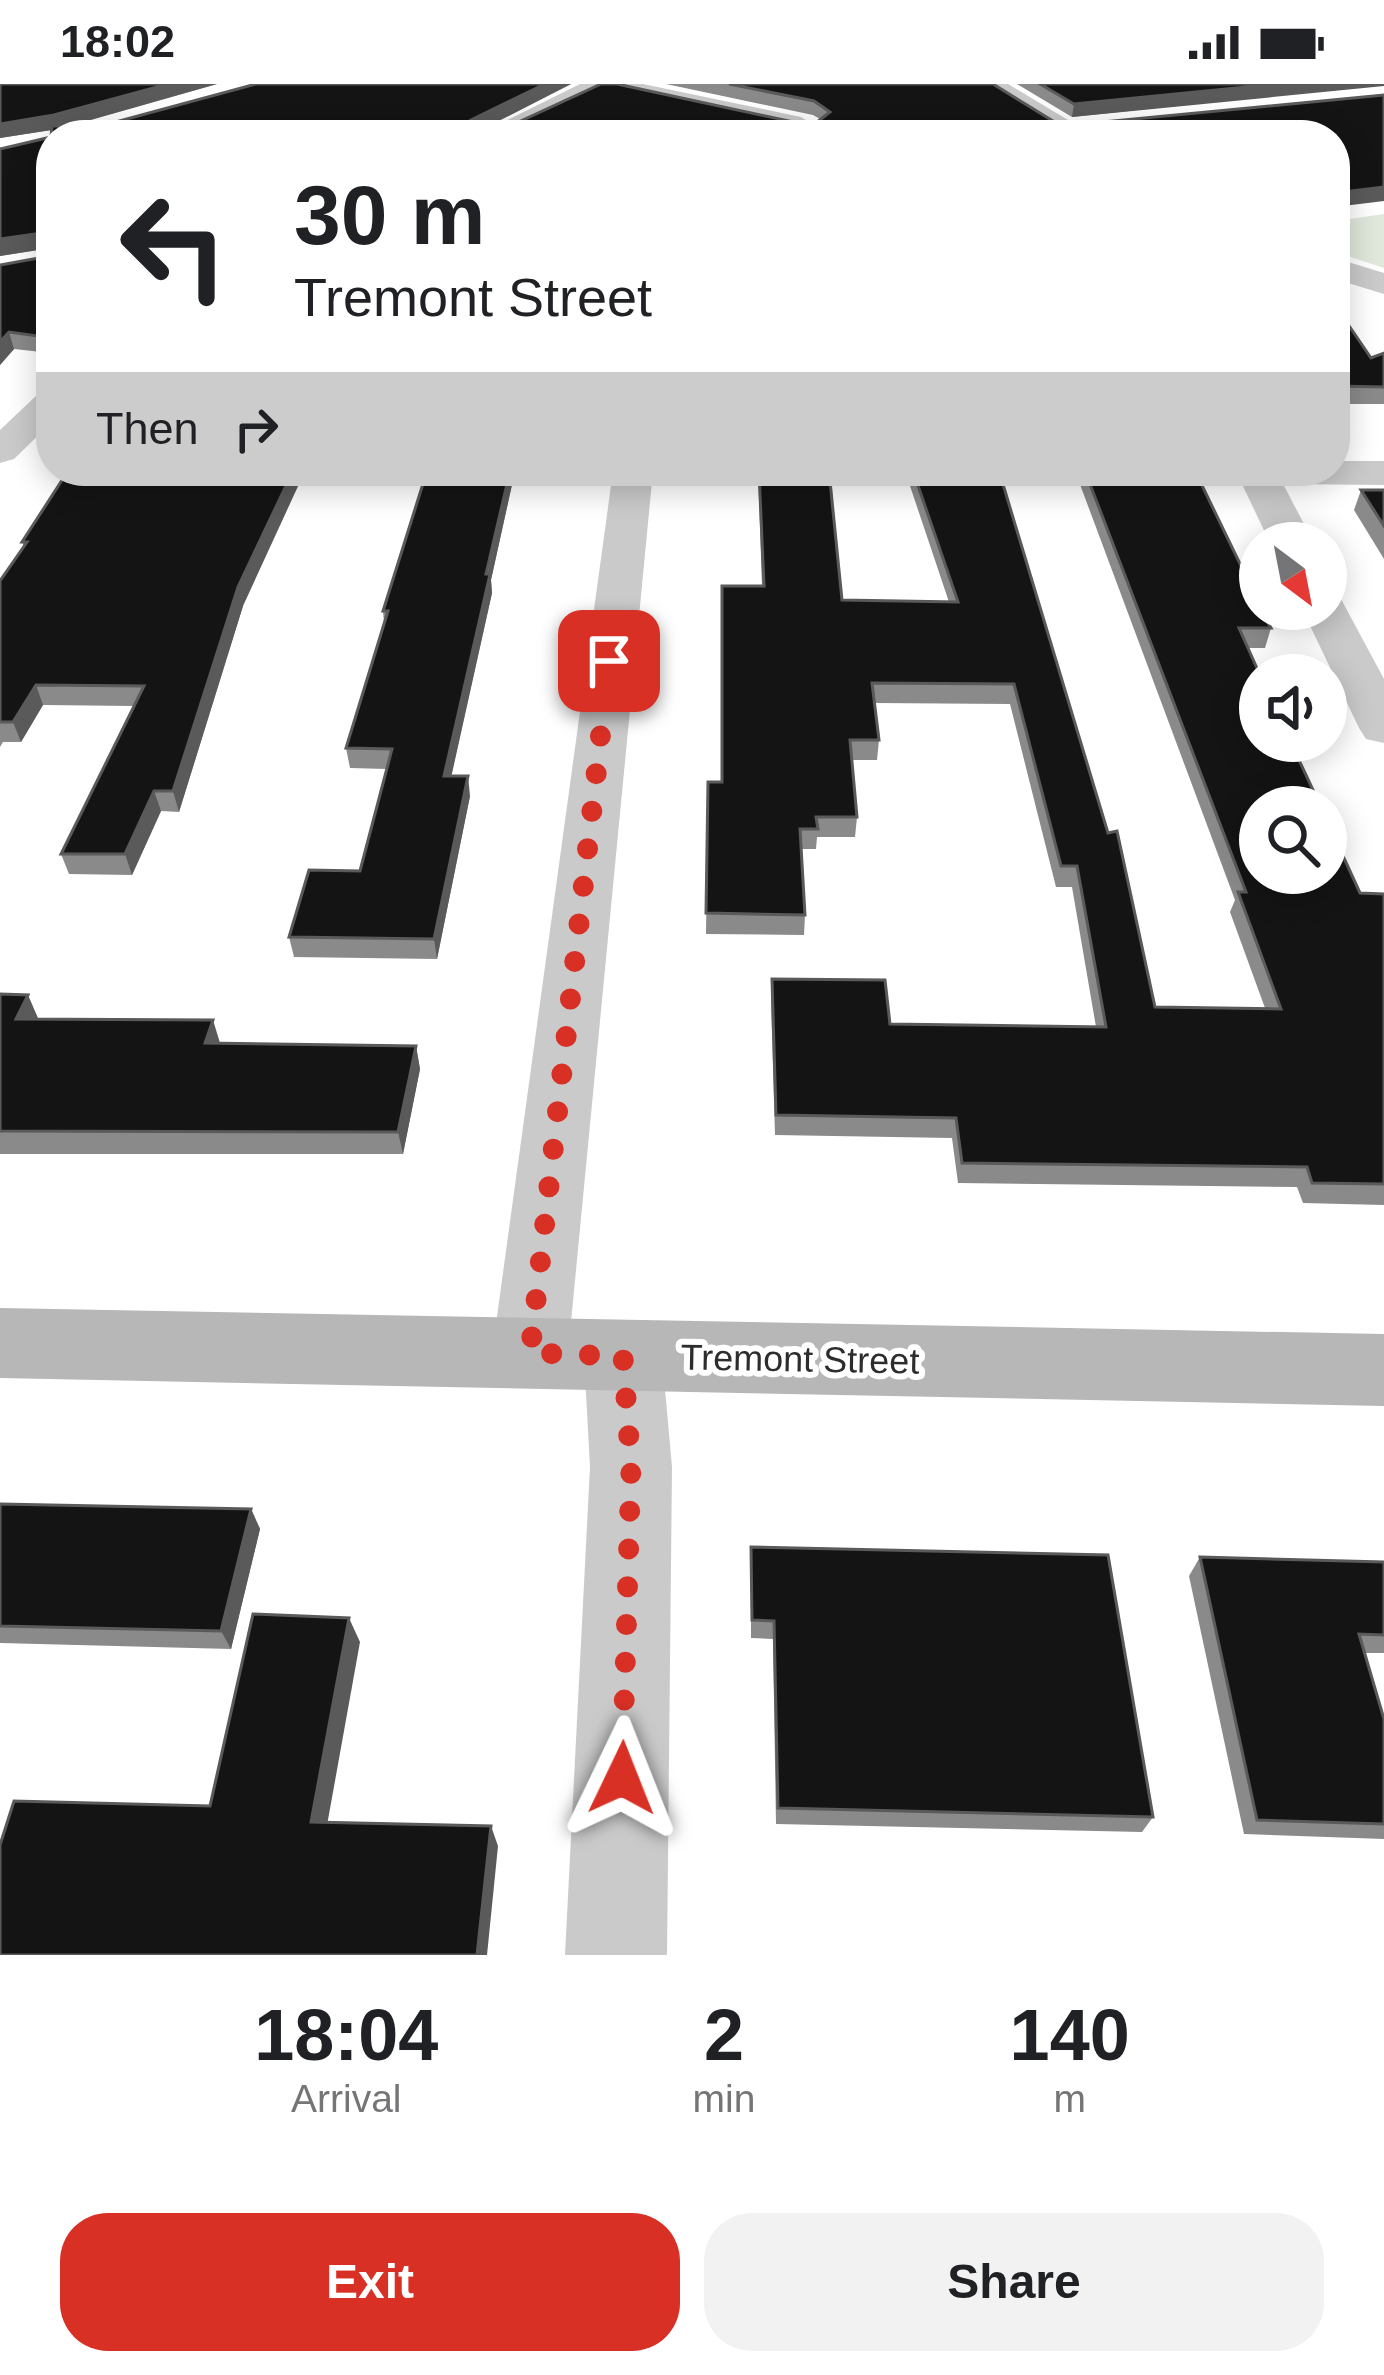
<!DOCTYPE html>
<html lang="en">
<head>
<meta charset="utf-8">
<style>
  body { margin:0; font-family:Arial,sans-serif; background:#f2f2f2; color:#202124; height:100vh; display:flex; flex-direction:column; font-size:45px; white-space:nowrap }
  * { box-sizing:border-box; margin:0 }
  p { font-size:39px; color:#757577 }
  .icon { flex:none; width:66px; height:66px; fill:none; stroke:currentColor; stroke-width:2; stroke-linecap:round; stroke-linejoin:round }
  .map { position:relative; height:1871px; overflow:hidden }
  .drawer { display:flex; flex-direction:column; background:#fff; flex:1 }
  .drawer>* { flex:none }
  .banner { position:absolute; left:36px; top:36px; width:1314px; height:366px; border-radius:48px; box-shadow:0 6px 30px #0003; background:#fff; color:#202124; overflow:hidden }
  .needle { width:78px; rotate:148deg }
  .fabs { position:absolute; left:1239px; top:438px; display:grid; gap:24px }
  .fabs a { display:grid; place-items:center; width:108px; height:108px; border-radius:50%; background:#fff; box-shadow:0 6px 30px #0003; font-size:60px }
  .pin { position:absolute; display:grid; place-items:center; width:102px; height:102px; color:#fff; margin:-51px; border-radius:24px; box-shadow:0 6px 18px #0006 }
  .me { position:absolute; width:132px; margin:-66px; rotate:2deg; stroke-linejoin:round; filter:drop-shadow(0 0 9px #0008) }
  .turn { display:flex; align-items:center; gap:42px; height:252px; padding:0 60px; font-size:54px }
  .turn .icon { width:156px; height:156px; stroke-width:2.5 }
  .turn b { display:block; font-size:84px; line-height:102px }
  .then { display:flex; align-items:center; height:114px; padding:0 60px; background:#0003; gap:24px; font-size:45px }
  .eta { display:flex; justify-content:space-evenly; align-items:center; height:204px; text-align:center }
  .eta b { font-size:72px; font-weight:800; line-height:84px }
  .primary-button { display:flex; gap:24px; margin-top:auto; padding:24px 60px }
  .primary-button a { flex:1; height:138px; border-radius:48px; background:#d93025; color:#fff; font-size:48px; font-weight:800; line-height:138px; text-align:center }
  .primary-button a+a { background:#f2f2f2; color:#202124 }
  .status { display:flex; justify-content:space-between; align-items:center; height:84px; padding:0 60px; background:#fff; direction:ltr }
  .status svg { height:33px; fill:currentColor }
  .map>svg:first-child { display:block }
  .green { fill:#e0e8dc }
  .lines { fill:none; stroke-linecap:round; stroke-linejoin:round }
  .minor { fill:#cacaca; fill-rule:evenodd }
  .tertiary { fill:#cacaca; fill-rule:evenodd }
  .secondary { fill:#b7b7b7; fill-rule:evenodd }
  .wall { fill:#8a8a8a }
  .shaded-wall { fill:#5a5a5a }
  .building { fill:#141414; stroke:#5a5a5a; stroke-width:3 }
  .route { stroke:#d93025; stroke-width:21; stroke-dasharray:0 37.8 }
  .labels { text-anchor:middle; dominant-baseline:central; stroke-width:12; stroke-linejoin:round; paint-order:stroke }
  .near-street-label { font-size:36px; fill:#2d2d2d; stroke:#fff }
</style>
</head>
<body>
<div class="status"><b>18:02</b><svg viewBox="0 0 49 12"><path d="M0 12V9h3v3zM5 12V6h3v6zM10 12V3h3v9zM15 12V0h3v12zM26 1h20v11H26zM47 4h2v5h-2z"/></svg></div>
<div class="map">
<svg width="1384" height="1871" viewBox="0 0 1384 1871">
  <rect width="100%" height="100%" fill="#fff"/>
  <path class="green" d="M 1384,130 L 1384,184 L 1335,168 L 1335,137 Z"/>
  <g class="lines">
    <g class="minor">
      <path d="M 580,0 L 643,0 L 801,33 L 814,41 L 801,49 L 606,6 L 511,51 L 477,51 Z"/>
      <path d="M 51,307 L 51,339 L 14,375 L 0,379 L 0,346 L 38,310 Z"/>
      <path d="M 1335,377 L 1384,377 L 1384,401 L 1283,400 L 1314,459 L 1270,459 L 1242,400 L 1138,399 L 1124,396 L 1118,387 L 1335,387 Z"/>
      <path d="M 613,387 L 653,387 L 568,1269 L 557,1293 L 530,1303 L 503,1293 L 492,1269 Z"/>
      <path d="M 1326,511 L 1341,515 L 1384,595 L 1384,659 L 1366,655 L 1359,644 L 1302,525 L 1326,525 Z"/>
      <path d="M 623,1238 L 650,1248 L 662,1272 L 672,1383 L 667,1871 L 565,1871 L 590,1383 L 584,1272 L 596,1248 Z"/>
    </g>
    <g class="tertiary">
      <path d="M 976,0 L 1008,0 L 1093,51 L 1059,51 Z"/>
      <path d="M 1335,174 L 1384,189 L 1384,210 L 1335,195 Z"/>
    </g>
    <path class="secondary" d="M 0,1224 L 1384,1250 L 1384,1322 L 0,1294 Z"/>
  </g>
  <g class="wall">
    <path d="M 0,0 L 217,0 L 70,42 L 101,42 L 256,0 L 571,0 L 489,42 L 812,42 L 820,35 L 813,31 L 666,0 L 993,0 L 1061,42 L 1335,51 L 51,51 L 51,269 L 14,265 L 0,281 L 0,181 L 50,172 L 50,164 L 0,172 L 51,53 L 51,46 L 0,54 Z"/>
    <path d="M 1017,0 L 1384,0 L 1072,33 Z"/>
    <path d="M 1335,229 L 1371,274 L 1384,269 L 1384,320 L 1335,320 Z"/>
    <path d="M 68,387 L 243,522 L 179,728 L 161,727 L 132,791 L 69,790 L 61,770 L 134,622 L 43,621 L 21,658 L 3,658 L 0,663 L 0,497 L 24,463 L 22,458 Z"/>
    <path d="M 427,387 L 515,387 L 491,496 L 492,509 L 451,692 L 470,712 L 437,875 L 294,873 L 289,853 L 360,787 L 387,685 L 350,684 L 346,664 L 384,539 L 383,527 Z"/>
    <path d="M 758,387 L 829,387 L 842,516 L 949,518 L 905,387 L 999,387 L 1155,923 L 1265,924 L 1230,828 L 1235,816 L 1075,387 L 1195,387 L 1271,544 L 1265,564 L 1248,564 L 1360,809 L 1384,810 L 1384,1121 L 1303,1119 L 1297,1103 L 958,1099 L 952,1054 L 775,1051 L 771,916 L 772,895 L 890,940 L 1096,943 L 1072,803 L 1056,803 L 1010,620 L 875,619 L 879,656 L 877,676 L 851,676 L 857,733 L 855,753 L 817,753 L 816,765 L 801,765 L 805,831 L 804,851 L 706,850 L 708,698 L 721,698 L 762,502 Z"/>
    <path d="M 1361,406 L 1384,406 L 1384,475 L 1354,426 Z"/>
    <path d="M 0,910 L 38,935 L 220,959 L 416,962 L 420,985 L 403,1070 L 0,1070 Z"/>
    <path d="M 0,1420 L 251,1425 L 260,1445 L 231,1565 L 0,1559 Z"/>
    <path d="M 751,1463 L 1153,1733 L 1142,1748 L 776,1740 L 773,1555 L 751,1554 Z"/>
    <path d="M 1200,1473 L 1384,1478 L 1384,1569 L 1365,1569 L 1384,1635 L 1384,1755 L 1244,1750 L 1189,1492 Z"/>
  </g>
  <g class="shaded-wall">
    <path d="M 168,0 L 217,0 L 58,45 L 0,54 L 0,40 Z"/>
    <path d="M 545,0 L 571,0 L 473,50 L 471,36 Z"/>
    <path d="M 1277,0 L 1384,0 L 1384,2 L 1072,33 L 1074,20 Z"/>
    <path d="M 1384,103 L 1384,117 L 1335,123 L 1335,109 Z"/>
    <path d="M 49,148 L 51,164 L 0,172 L 0,155 Z"/>
    <path d="M 9,248 L 14,265 L 0,281 L 0,258 Z"/>
    <path d="M 51,249 L 51,269 L 50,270 L 45,253 Z"/>
    <path d="M 293,387 L 305,387 L 243,522 L 179,728 L 173,707 L 238,503 Z"/>
    <path d="M 510,387 L 515,387 L 491,496 L 492,509 L 447,712 L 444,692 Z"/>
    <path d="M 36,601 L 43,621 L 21,658 L 13,638 Z"/>
    <path d="M 468,692 L 470,712 L 437,875 L 434,855 Z"/>
    <path d="M 154,707 L 161,727 L 132,791 L 125,770 Z"/>
    <path d="M 28,911 L 38,934 L 27,957 L 16,935 Z"/>
    <path d="M 213,936 L 220,959 L 205,959 Z"/>
    <path d="M 416,962 L 420,985 L 403,1070 L 398,1048 Z"/>
    <path d="M 251,1425 L 260,1445 L 231,1565 L 221,1547 Z"/>
    <path d="M 349,1534 L 360,1558 L 324,1758 L 311,1738 Z"/>
    <path d="M 491,1742 L 498,1762 L 487,1871 L 477,1871 Z"/>
  </g>
  <g class="building">
    <path d="M 0,0 L 168,0 L 54,31 L 0,40 Z"/>
    <path d="M 256,0 L 545,0 L 471,36 L 476,42 L 512,41 L 601,0 L 617,0 L 812,42 L 830,28 L 814,17 L 729,0 L 993,0 L 1061,42 L 1384,11 L 1384,103 L 1335,109 L 1335,51 L 51,51 L 51,249 L 45,253 L 9,248 L 0,258 L 0,181 L 50,172 L 49,148 L 0,155 L 0,65 L 51,53 L 52,42 L 101,42 Z"/>
    <path d="M 1040,0 L 1277,0 L 1074,20 Z"/>
    <path d="M 1335,229 L 1341,230 L 1371,274 L 1384,269 L 1384,303 L 1335,302 Z"/>
    <path d="M 68,387 L 293,387 L 238,503 L 173,707 L 154,707 L 125,770 L 61,770 L 144,602 L 36,601 L 13,638 L 0,638 L 0,497 L 27,458 L 22,458 Z"/>
    <path d="M 427,387 L 510,387 L 486,490 L 490,490 L 444,692 L 468,692 L 434,855 L 289,853 L 309,786 L 360,787 L 392,665 L 346,664 L 388,527 L 383,527 Z"/>
    <path d="M 759,387 L 829,387 L 842,516 L 958,518 L 913,387 L 999,387 L 1108,749 L 1117,747 L 1155,923 L 1281,925 L 1238,808 L 1246,808 L 1085,387 L 1195,387 L 1260,521 L 1260,525 L 1271,544 L 1239,544 L 1260,591 L 1260,657 L 1290,657 L 1321,723 L 1260,723 L 1260,789 L 1326,789 L 1326,735 L 1360,809 L 1384,810 L 1384,1100 L 1312,1099 L 1307,1083 L 962,1079 L 956,1034 L 776,1031 L 772,895 L 885,896 L 890,940 L 1106,943 L 1077,782 L 1061,782 L 1014,600 L 872,599 L 879,656 L 850,656 L 857,733 L 816,733 L 818,745 L 800,745 L 805,831 L 706,829 L 708,698 L 722,698 L 722,502 L 764,502 Z"/>
    <path d="M 1361,406 L 1384,406 L 1384,442 Z"/>
    <path d="M 0,910 L 28,911 L 16,935 L 213,936 L 205,959 L 416,962 L 398,1048 L 0,1047 Z"/>
    <path d="M 0,1420 L 251,1425 L 221,1547 L 0,1542 Z"/>
    <path d="M 751,1463 L 1108,1471 L 1153,1733 L 778,1724 L 774,1537 L 752,1536 Z"/>
    <path d="M 1200,1473 L 1384,1478 L 1384,1551 L 1359,1550 L 1384,1635 L 1384,1740 L 1257,1736 Z"/>
    <path d="M 253,1530 L 349,1534 L 311,1738 L 491,1742 L 477,1871 L 0,1871 L 0,1761 L 14,1717 L 210,1722 Z"/>
  </g>
  <g class="lines">
    <path class="route" d="M 609,577 L 530,1269 L 623,1272 L 631,1383 L 622,1694"/>
  </g>
  <g class="labels">
    <g class="near-street-label">
      <text transform="translate(800 1275) rotate(1)">Tremont Street</text>
    </g>
  </g>
</svg>
<div class="fabs">
<a><svg class="needle" viewBox="-14 -14 28 28"><path d="M0-13l5 13h-10z" fill="#e53935"/><path d="M0 13l5-13h-10z" fill="#757577"/></svg></a>
<a><svg class="icon" aria-label="sound" viewBox="0 0 24 24"><path d="M4 9h4l5-4v14l-5-4H4zM17 9q2 3 0 6"/></svg></a>
<a><svg class="icon" aria-label="search" viewBox="0 0 24 24"><circle cx="10" cy="10" r="6"/><path d="M15 15l6 6"/></svg></a>
</div>
<div class="pin" style="left:609px;top:577px;background:#d93025"><svg class="icon" aria-label="arrive" viewBox="0 0 24 24"><path d="M6 21V4h12l-3 4 3 4H6"/></svg></div>
<svg class="me" style="left:622px;top:1694px" viewBox="-20 -20 40 40"><path d="M0-17L14 15 0 8-14 15z" fill="#d93025" stroke="#fff" stroke-width="4"/></svg>
<div class="banner">
<div class="turn"><svg class="icon" aria-label="left" viewBox="0 0 24 24"><path d="M17 20v-9H6M10 6l-5 5 5 5"/></svg><div><b>30 m</b>Tremont Street</div></div>
<div class="then">Then<svg class="icon" aria-label="right" viewBox="0 0 24 24"><path d="M7 20v-9h11M14 6l5 5-5 5"/></svg></div>
</div>
</div>
<section class="drawer">
<div class="eta">
<div><b>18:04</b><p>Arrival</p></div>
<div><b>2</b><p>min</p></div>
<div><b>140</b><p>m</p></div>
</div>
<div class="primary-button"><a>Exit</a><a>Share</a></div>
</section>
</body>
</html>
